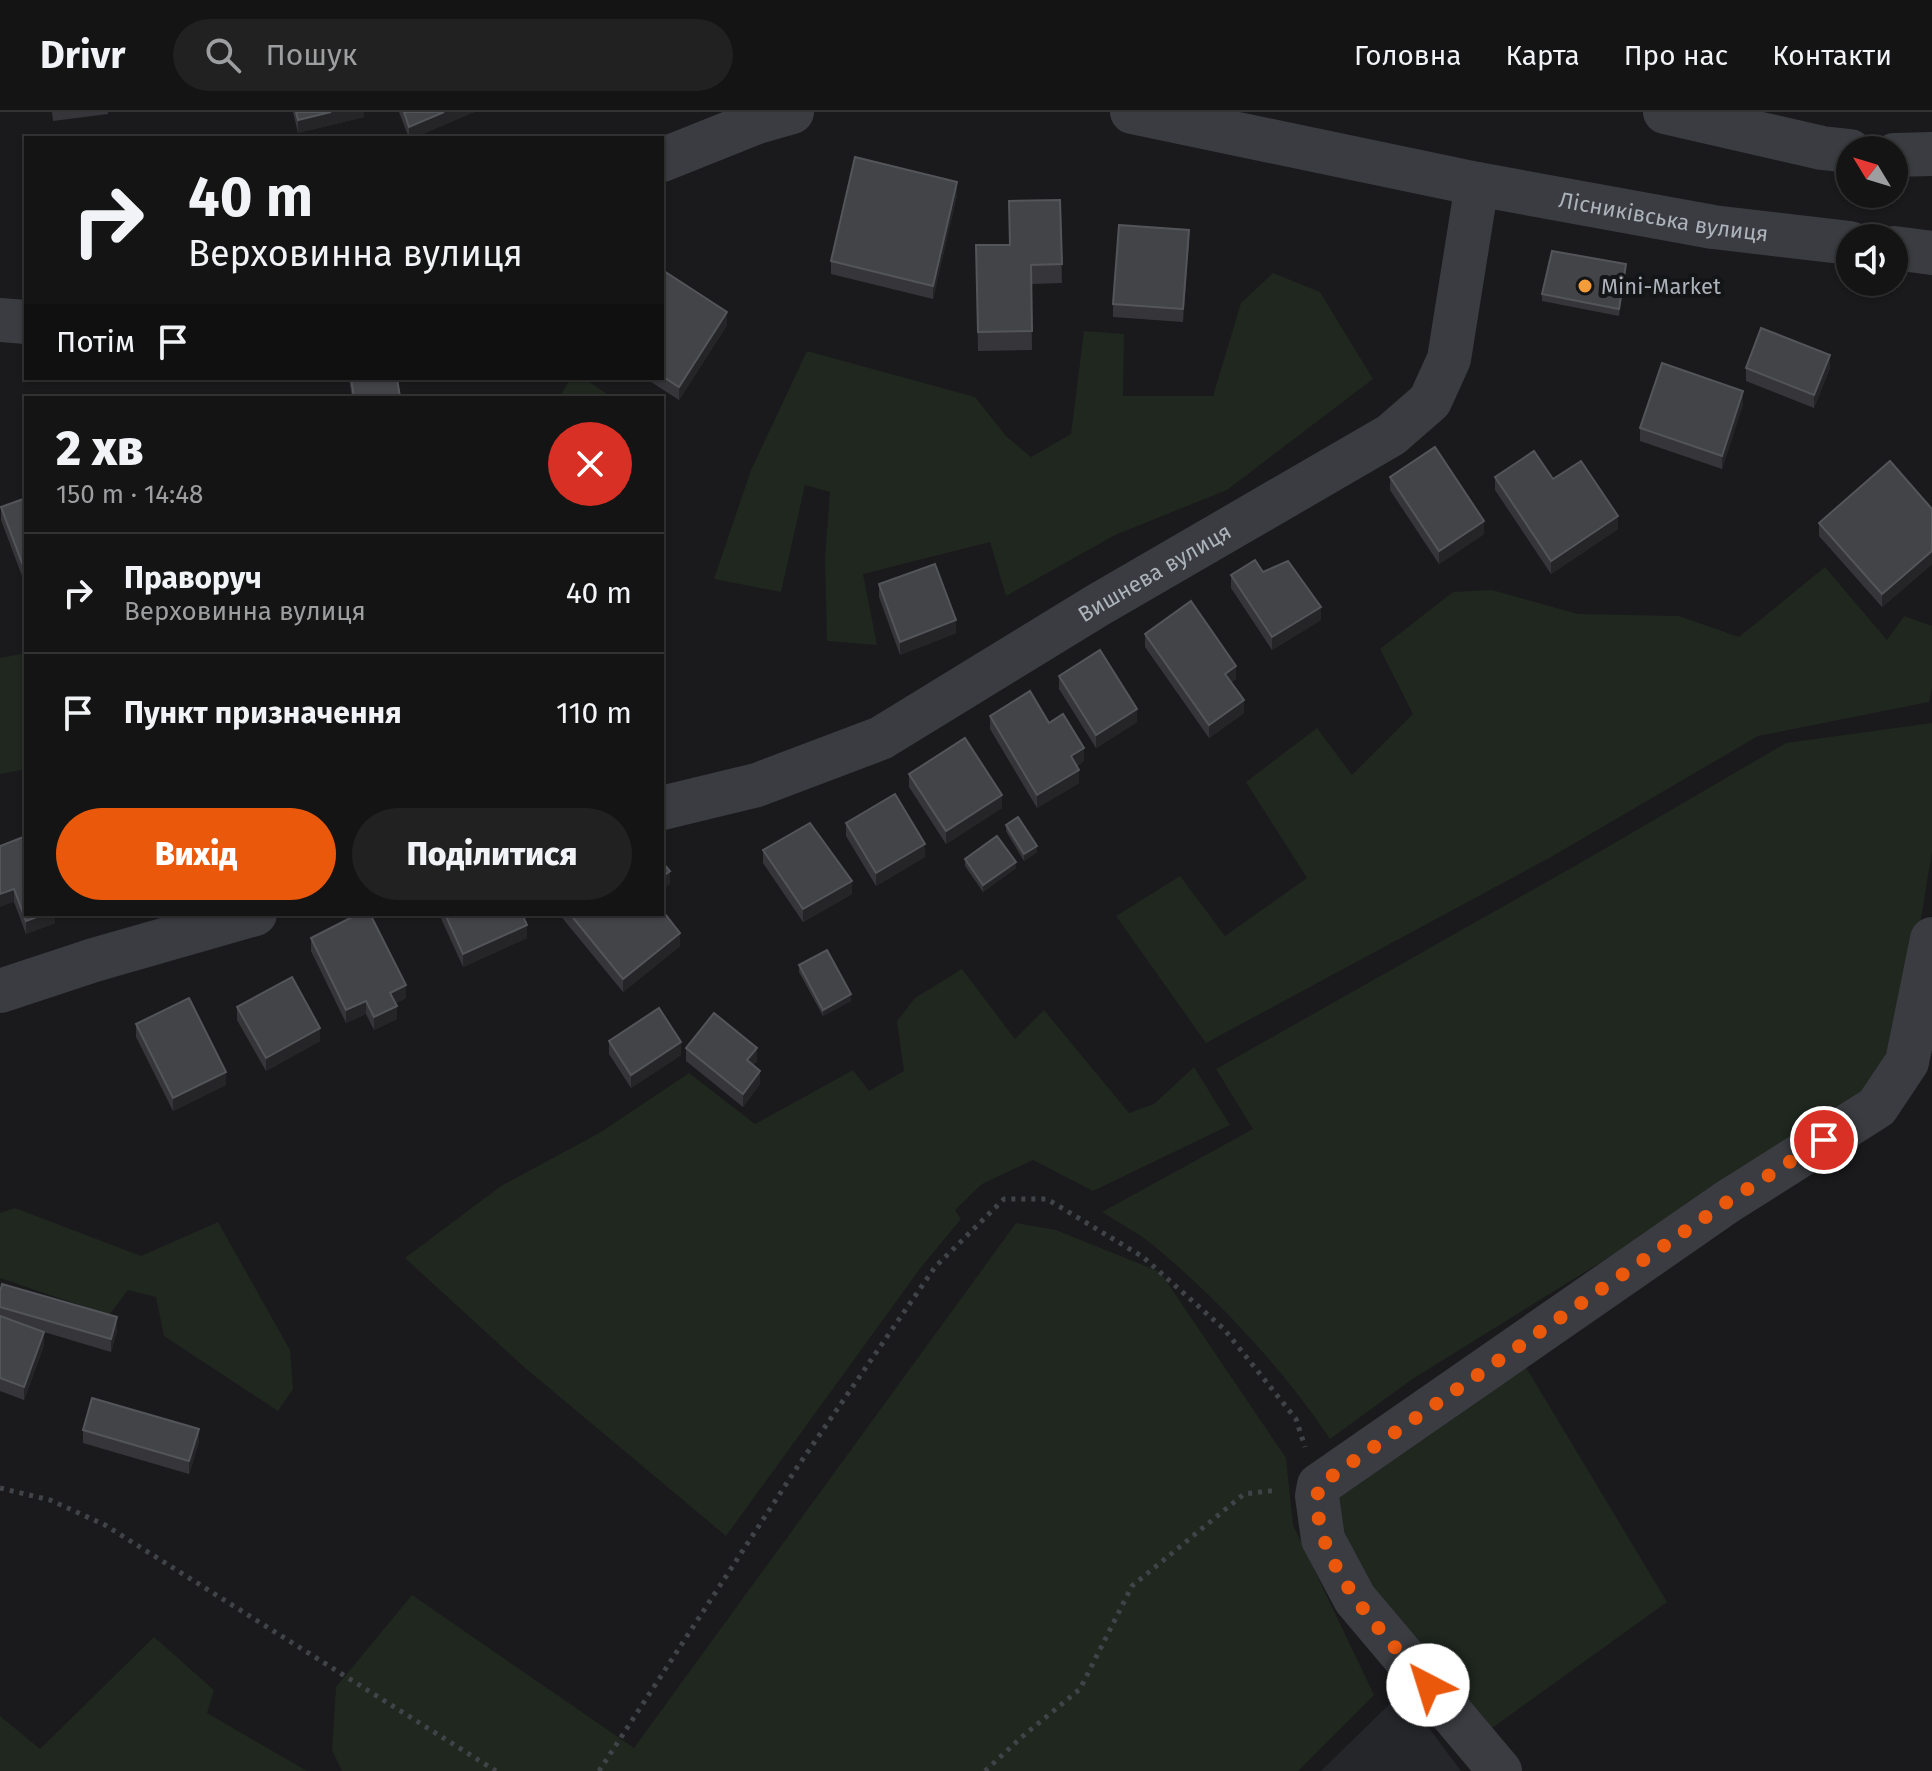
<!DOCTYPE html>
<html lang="uk">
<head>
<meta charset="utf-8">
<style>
  body { margin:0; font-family:"Fira Sans",sans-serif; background:#212122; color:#f1f3f6; height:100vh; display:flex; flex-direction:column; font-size:30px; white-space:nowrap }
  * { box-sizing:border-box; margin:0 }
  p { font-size:26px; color:#9d9ea0 }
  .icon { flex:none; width:44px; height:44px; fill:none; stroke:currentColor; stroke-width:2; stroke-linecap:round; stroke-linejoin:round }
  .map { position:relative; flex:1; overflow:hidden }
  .sheet { position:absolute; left:24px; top:284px; width:640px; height:520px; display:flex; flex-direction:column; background:#141415; border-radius:0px; box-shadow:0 2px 6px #0004,0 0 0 2px #333334 }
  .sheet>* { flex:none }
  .banner { position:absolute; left:24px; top:24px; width:640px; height:244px; border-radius:0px; box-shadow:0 2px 6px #0004,0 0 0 2px #333334; background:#141415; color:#f1f3f6; overflow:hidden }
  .needle { width:52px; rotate:308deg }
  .buttons { position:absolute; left:1836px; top:24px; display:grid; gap:16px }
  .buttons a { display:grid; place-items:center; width:72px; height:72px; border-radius:50%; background:#141415; box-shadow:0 2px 6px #0004,0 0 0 2px #333334; font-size:40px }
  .pin { position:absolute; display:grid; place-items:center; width:68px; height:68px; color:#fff; margin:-34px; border:4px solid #fff; border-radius:50%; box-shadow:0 2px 8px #0007 }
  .me { position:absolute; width:88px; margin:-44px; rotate:320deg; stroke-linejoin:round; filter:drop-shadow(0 0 6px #0008) }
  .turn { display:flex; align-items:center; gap:28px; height:168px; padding:0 32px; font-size:36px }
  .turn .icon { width:104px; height:104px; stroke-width:2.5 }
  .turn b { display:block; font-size:56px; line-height:68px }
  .then { display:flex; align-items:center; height:76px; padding:0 32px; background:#0003; gap:16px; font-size:30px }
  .round { display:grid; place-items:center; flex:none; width:84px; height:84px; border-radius:42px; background:#212122 }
  .overview { display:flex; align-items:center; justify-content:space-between; height:136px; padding:0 32px }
  h1 { font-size:48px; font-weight:800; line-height:60px }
  .primary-button { display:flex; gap:16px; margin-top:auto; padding:16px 32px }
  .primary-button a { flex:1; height:92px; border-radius:48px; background:#ea580c; color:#fff; font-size:32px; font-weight:800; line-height:92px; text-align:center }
  .primary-button a+a { background:#212122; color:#f1f3f6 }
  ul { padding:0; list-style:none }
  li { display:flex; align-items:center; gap:24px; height:120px; padding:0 32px; border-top:2px solid #333334 }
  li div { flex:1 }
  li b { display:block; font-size:30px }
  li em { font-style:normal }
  header { display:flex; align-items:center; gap:48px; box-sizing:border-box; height:112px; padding:0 40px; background:#141415; border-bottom:2px solid #333334 }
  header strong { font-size:38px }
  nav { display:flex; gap:44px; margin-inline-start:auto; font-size:28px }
  .search { width:560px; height:72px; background:#212122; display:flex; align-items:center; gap:20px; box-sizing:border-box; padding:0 28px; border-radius:44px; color:#9d9ea0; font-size:30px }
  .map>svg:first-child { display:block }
  .built { fill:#252629 }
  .green { fill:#1f271f }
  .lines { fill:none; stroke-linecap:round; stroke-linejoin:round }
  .path { stroke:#404448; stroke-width:5; stroke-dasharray:4 6; stroke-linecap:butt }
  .minor { stroke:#3a3c41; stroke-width:44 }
  .wall { fill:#36363a }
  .shaded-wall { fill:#252528 }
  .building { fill:#434448; stroke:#53555a; stroke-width:2 }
  .route { stroke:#ea580c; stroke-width:14; stroke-dasharray:0 25.2 }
  .poi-dot { fill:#f49c3a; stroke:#141517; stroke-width:3 }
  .labels { text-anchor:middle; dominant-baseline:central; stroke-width:8; stroke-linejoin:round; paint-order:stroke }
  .street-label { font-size:22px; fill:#acb3bb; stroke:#141517 }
  .poi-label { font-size:22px; fill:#acb3bb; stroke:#141517; text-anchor:start }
</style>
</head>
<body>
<header>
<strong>Drivr</strong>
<div class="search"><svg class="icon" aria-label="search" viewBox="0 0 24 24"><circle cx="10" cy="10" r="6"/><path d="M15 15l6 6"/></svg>Пошук</div>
<nav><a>Головна</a><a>Карта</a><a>Про нас</a><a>Контакти</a></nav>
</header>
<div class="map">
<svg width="1932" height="1659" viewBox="0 0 1932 1659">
  <rect width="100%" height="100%" fill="#1a1a1c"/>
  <path class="built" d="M 1402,1580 L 1461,1659 L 1321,1659 Z"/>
  <g class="green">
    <path d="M 1273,161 L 1320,180 L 1373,267 L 1227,378 L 1115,423 L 1006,484 L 990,430 L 863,462 L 877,533 L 827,529 L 825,446 L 830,380 L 805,373 L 781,480 L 714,467 L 751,358 L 807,239 L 975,285 L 1006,324 L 1031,345 L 1071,322 L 1084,219 L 1124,222 L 1123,284 L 1213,284 L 1241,191 Z"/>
    <path d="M 571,266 L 583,266 L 613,286 L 559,286 Z"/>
    <path d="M 1825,455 L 1887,528 L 1904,504 L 1932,514 L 1932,576 L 1929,590 L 1758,624 L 1551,745 L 1206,931 L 1116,804 L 1180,764 L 1225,824 L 1307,766 L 1246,670 L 1317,616 L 1352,663 L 1413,602 L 1380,537 L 1453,480 L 1492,478 L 1578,502 L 1679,504 L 1739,525 Z"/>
    <path d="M 26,541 L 26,657 L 0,662 L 0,546 Z"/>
    <path d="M 1932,611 L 1932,740 L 1904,909 L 1869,981 L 1759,1052 L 1411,1268 L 1330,1327 C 1284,1258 1217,1186 1153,1133 C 1138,1121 1119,1111 1102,1100 L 1253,1017 L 1216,957 L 1580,751 L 1786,631 Z"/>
    <path d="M 962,857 L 1015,927 L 1044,898 L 1129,1001 L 1154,992 L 1194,955 L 1230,1013 L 1093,1079 L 1033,1048 L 982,1072 L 955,1098 L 961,1107 L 922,1154 L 726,1424 L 524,1255 L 405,1146 L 501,1074 L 601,1020 L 689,961 L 755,1012 L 853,958 L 869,979 L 904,959 L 897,909 L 915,886 Z"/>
    <path d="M 15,1096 L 141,1144 L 218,1110 L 290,1238 L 293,1277 L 278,1299 L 164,1224 L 156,1185 L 128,1178 L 109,1203 L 0,1166 L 0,1101 Z"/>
    <path d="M 1016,1111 L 1056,1118 L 1160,1160 L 1286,1346 L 1293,1413 L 1374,1583 L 1298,1659 L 342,1659 L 332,1638 L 336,1575 L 412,1483 L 634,1636 Z"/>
    <path d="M 1521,1247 L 1667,1490 L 1481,1624 L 1366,1480 L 1333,1389 Z"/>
    <path d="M 154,1525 L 214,1578 L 207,1601 L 307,1659 L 0,1659 L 0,1604 L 40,1637 Z"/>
  </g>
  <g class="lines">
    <g class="path">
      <path d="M 0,1376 L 50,1388 L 105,1413 L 496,1659"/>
      <path d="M 599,1659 L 796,1357 L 935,1155 L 1004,1087 L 1047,1087 L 1143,1145 L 1224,1217 L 1296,1307 L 1305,1335"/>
      <path d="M 985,1659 L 1023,1624 L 1080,1577 L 1132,1474 L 1244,1382 L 1278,1378"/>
    </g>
    <g class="minor">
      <path id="s1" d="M 1132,0 L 1477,72 L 1713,115 L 1850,131"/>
      <path d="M 1665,0 L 1822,36 L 1850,39"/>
      <path d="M 1894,43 L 1932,42"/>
      <path d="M 662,48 L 757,10 L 792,0"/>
      <path d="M 1894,136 L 1932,141"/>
      <path d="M 0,208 L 26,210"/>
      <path id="s2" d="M 662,696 L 757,673 L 881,626 L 1098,493 L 1391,323 L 1430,289 L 1449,247 L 1477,72"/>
      <path d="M 0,879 L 94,848 L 255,802"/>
      <path d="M 1500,1659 L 1355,1487 L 1323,1427 L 1317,1384 L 1319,1373 L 1727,1090 L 1877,995 L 1907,950 L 1932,827"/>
    </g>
  </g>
  <g class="wall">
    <path d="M 52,0 L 108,0 L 108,2 L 53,9 Z"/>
    <path d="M 293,0 L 364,0 L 364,5 L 298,21 Z"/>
    <path d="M 399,0 L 474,0 L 413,26 L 409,26 Z"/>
    <path d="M 957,83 L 933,187 L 831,162 L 831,149 Z"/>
    <path d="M 1060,88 L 1062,171 L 1031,172 L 1032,238 L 978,239 L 976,133 L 1010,133 Z"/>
    <path d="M 1189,131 L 1183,210 L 1113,205 L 1113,192 Z"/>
    <path d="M 1626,159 L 1619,204 L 1542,189 L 1542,182 Z"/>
    <path d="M 662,163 L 727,213 L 679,288 L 645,266 L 662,266 Z"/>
    <path d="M 1746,256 L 1830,256 L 1814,296 L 1746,269 Z"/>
    <path d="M 349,266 L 397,266 L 400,286 L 352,286 Z"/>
    <path d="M 1743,292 L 1722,357 L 1640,329 L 1640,316 Z"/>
    <path d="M 1390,365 L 1484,422 L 1439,452 L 1390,378 Z"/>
    <path d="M 1495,365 L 1553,367 L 1618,417 L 1551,462 L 1495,378 Z"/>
    <path d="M 26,386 L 25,472 L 1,408 L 1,395 Z"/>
    <path d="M 1932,397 L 1932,452 L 1882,495 L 1819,424 L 1819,411 Z"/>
    <path d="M 1263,460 L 1321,508 L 1272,538 L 1231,476 L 1231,463 Z"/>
    <path d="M 879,472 L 956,521 L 900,543 L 879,485 Z"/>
    <path d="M 1145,522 L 1236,567 L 1231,570 L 1244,601 L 1209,626 L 1145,535 Z"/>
    <path d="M 1059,564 L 1137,610 L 1096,636 L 1059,577 Z"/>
    <path d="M 990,604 L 1049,611 L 1084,649 L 1077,654 L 1079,671 L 1037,696 L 990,617 Z"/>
    <path d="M 909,662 L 1002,696 L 946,732 L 909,675 Z"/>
    <path d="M 846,711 L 925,745 L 876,774 L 846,724 Z"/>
    <path d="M 1006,713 L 1037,740 L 1024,749 L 1006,719 Z"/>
    <path d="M 0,734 L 55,802 L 55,811 L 26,822 L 14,790 Z"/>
    <path d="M 763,738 L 852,782 L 803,810 L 763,751 Z"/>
    <path d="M 965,747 L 1016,756 L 983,780 L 965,754 Z"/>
    <path d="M 439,802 L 522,802 L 527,826 L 463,855 Z"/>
    <path d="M 559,802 L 662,802 L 680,834 L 623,880 Z"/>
    <path d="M 311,826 L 406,886 L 396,891 L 397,907 L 374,918 L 366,902 L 346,911 L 311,839 Z"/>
    <path d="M 799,853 L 851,889 L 823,904 L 799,860 Z"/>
    <path d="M 237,895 L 320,929 L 266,959 L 237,908 Z"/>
    <path d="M 136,912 L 226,973 L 173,999 L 136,925 Z"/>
    <path d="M 609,929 L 681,943 L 631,976 L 609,942 Z"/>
    <path d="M 686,936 L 757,949 L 753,953 L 760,972 L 743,995 L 686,949 Z"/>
    <path d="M 0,1180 L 117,1218 L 111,1240 L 44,1220 L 44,1233 L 24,1288 L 0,1279 Z"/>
    <path d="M 83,1318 L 199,1330 L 189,1362 L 83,1331 Z"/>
  </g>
  <g class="shaded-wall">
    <path d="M 331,0 L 364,0 L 364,5 L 298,21 L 298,8 Z"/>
    <path d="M 444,0 L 474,0 L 413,26 L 409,26 L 409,15 Z"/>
    <path d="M 957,70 L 957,83 L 933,187 L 933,174 Z"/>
    <path d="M 1189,118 L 1189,131 L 1183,210 L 1183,197 Z"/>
    <path d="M 1626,152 L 1626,159 L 1619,204 L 1619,197 Z"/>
    <path d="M 727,200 L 727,213 L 679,288 L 679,275 Z"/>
    <path d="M 1830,243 L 1830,256 L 1814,296 L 1814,283 Z"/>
    <path d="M 1743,279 L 1743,292 L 1722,357 L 1722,344 Z"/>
    <path d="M 1618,404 L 1618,417 L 1551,462 L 1551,449 Z"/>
    <path d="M 1484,409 L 1484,422 L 1439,452 L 1439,439 Z"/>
    <path d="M 1932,439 L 1932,452 L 1882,495 L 1882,482 Z"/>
    <path d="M 1321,495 L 1321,508 L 1272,538 L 1272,525 Z"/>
    <path d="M 956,508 L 956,521 L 900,543 L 900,530 Z"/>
    <path d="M 1236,554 L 1236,567 L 1225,575 L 1225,562 Z"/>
    <path d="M 1244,588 L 1244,601 L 1209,626 L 1209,613 Z"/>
    <path d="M 1137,597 L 1137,610 L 1096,636 L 1096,623 Z"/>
    <path d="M 1084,636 L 1084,649 L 1071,657 L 1071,644 Z"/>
    <path d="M 1079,658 L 1079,671 L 1037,696 L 1037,683 Z"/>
    <path d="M 1002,683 L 1002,696 L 946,732 L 946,719 Z"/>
    <path d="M 925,732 L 925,745 L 876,774 L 876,761 Z"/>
    <path d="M 1037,734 L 1037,740 L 1024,749 L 1024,742 Z"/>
    <path d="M 1016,750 L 1016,756 L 983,780 L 983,773 Z"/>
    <path d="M 670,759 L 670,772 L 662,778 L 662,765 Z"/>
    <path d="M 852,769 L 852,782 L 803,810 L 803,797 Z"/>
    <path d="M 14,777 L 14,790 L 0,795 L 0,782 Z"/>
    <path d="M 45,802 L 55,802 L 55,811 L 26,822 L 26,809 Z"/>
    <path d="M 527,813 L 527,826 L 463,855 L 463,842 Z"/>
    <path d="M 680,821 L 680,834 L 623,880 L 623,867 Z"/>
    <path d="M 406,873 L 406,886 L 390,894 L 390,881 Z"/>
    <path d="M 851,882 L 851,889 L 823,904 L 823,898 Z"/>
    <path d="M 366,889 L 366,902 L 346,911 L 346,898 Z"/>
    <path d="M 397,894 L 397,907 L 374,918 L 374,905 Z"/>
    <path d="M 320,916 L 320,929 L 266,959 L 266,946 Z"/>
    <path d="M 681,930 L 681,943 L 631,976 L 631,963 Z"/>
    <path d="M 757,936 L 757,949 L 747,961 L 747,948 Z"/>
    <path d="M 760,959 L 760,972 L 743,995 L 743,982 Z"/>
    <path d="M 226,960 L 226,973 L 173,999 L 173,986 Z"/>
    <path d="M 117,1205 L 117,1218 L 111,1240 L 111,1227 Z"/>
    <path d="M 44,1220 L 44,1233 L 24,1288 L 24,1275 Z"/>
    <path d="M 199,1317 L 199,1330 L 189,1362 L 189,1349 Z"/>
  </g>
  <g class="building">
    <path d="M 296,0 L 331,0 L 298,8 Z"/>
    <path d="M 404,0 L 444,0 L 409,15 Z"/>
    <path d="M 855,45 L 957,70 L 933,174 L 831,149 Z"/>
    <path d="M 1060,88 L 1062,152 L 1031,153 L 1032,219 L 978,220 L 976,133 L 1010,133 L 1009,89 Z"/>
    <path d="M 1119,113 L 1189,118 L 1183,197 L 1113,192 Z"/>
    <path d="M 1552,139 L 1626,152 L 1619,197 L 1542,182 Z"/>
    <path d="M 664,159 L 727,200 L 679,275 L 662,264 L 662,163 Z"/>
    <path d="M 1761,216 L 1830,243 L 1814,283 L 1746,256 Z"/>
    <path d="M 1662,251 L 1743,279 L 1722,344 L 1640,316 Z"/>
    <path d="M 351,266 L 397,266 L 400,285 L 354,286 Z"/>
    <path d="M 1435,335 L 1484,409 L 1439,439 L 1390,365 Z"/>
    <path d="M 1534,339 L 1553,367 L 1581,349 L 1618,404 L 1551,449 L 1495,365 Z"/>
    <path d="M 1890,349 L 1932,397 L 1932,439 L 1882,482 L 1819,411 Z"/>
    <path d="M 26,386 L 26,458 L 25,459 L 1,395 Z"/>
    <path d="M 1255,448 L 1263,460 L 1288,449 L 1321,495 L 1272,525 L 1231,463 Z"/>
    <path d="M 935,452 L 956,508 L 900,530 L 879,472 Z"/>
    <path d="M 1191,489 L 1236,554 L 1225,562 L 1244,588 L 1209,613 L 1145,522 Z"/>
    <path d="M 1100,538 L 1137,597 L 1096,623 L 1059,564 Z"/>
    <path d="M 1030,579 L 1049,611 L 1063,602 L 1084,636 L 1071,644 L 1079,658 L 1037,683 L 990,604 Z"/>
    <path d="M 965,626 L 1002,683 L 946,719 L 909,662 Z"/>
    <path d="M 895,682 L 925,732 L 876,761 L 846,711 Z"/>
    <path d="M 1018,705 L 1037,734 L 1024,742 L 1006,713 Z"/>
    <path d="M 810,711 L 852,769 L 803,797 L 763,738 Z"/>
    <path d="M 26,724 L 26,802 L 45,802 L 26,809 L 14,777 L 0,782 L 0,734 Z"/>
    <path d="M 997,724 L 1016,750 L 983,773 L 965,747 Z"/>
    <path d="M 662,750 L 670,759 L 662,765 Z"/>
    <path d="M 662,798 L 680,821 L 623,867 L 570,802 L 662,802 Z"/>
    <path d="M 358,802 L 370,802 L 406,873 L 390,881 L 397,894 L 374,905 L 366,889 L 346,898 L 311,826 Z"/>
    <path d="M 445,802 L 522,802 L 527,813 L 463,842 Z"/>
    <path d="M 827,838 L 851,882 L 823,898 L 799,853 Z"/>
    <path d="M 292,865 L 320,916 L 266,946 L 237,895 Z"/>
    <path d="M 189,886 L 226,960 L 173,986 L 136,912 Z"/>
    <path d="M 659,896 L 681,930 L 631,963 L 609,929 Z"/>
    <path d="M 714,901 L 757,936 L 747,948 L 760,959 L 743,982 L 686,936 Z"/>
    <path d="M 2,1172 L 117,1205 L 111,1227 L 0,1195 L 0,1180 Z"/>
    <path d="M 0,1204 L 44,1220 L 24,1275 L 0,1266 Z"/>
    <path d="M 92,1286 L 199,1317 L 189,1349 L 83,1318 Z"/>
  </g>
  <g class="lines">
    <path class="route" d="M 1428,1573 C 1385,1523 1305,1445 1319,1373 L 1727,1090 L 1824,1028"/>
  </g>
  <circle class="poi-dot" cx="1585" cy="174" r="8"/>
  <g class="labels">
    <g class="street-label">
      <text stroke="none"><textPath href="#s1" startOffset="542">Лісниківська вулиця</textPath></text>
      <text stroke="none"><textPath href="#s2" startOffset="550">Вишнева вулиця</textPath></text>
    </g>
    <g class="poi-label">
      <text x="1601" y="174">Mini-Market</text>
    </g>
  </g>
</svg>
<div class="buttons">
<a><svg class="needle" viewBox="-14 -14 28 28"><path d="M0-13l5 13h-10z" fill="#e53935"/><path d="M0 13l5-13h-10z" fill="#9d9ea0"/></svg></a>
<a><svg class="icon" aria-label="sound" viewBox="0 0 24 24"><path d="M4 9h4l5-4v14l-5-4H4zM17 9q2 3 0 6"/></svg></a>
</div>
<div class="pin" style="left:1824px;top:1028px;background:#d93025"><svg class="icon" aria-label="arrive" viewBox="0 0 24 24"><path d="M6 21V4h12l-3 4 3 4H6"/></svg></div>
<svg class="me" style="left:1428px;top:1573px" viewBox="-20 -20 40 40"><circle r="19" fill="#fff"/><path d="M0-13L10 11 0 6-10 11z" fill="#ea580c"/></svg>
<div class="banner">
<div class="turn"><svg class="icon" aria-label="right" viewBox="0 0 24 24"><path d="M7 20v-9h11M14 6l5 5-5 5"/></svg><div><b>40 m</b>Верховинна вулиця</div></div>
<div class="then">Потім<svg class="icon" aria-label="arrive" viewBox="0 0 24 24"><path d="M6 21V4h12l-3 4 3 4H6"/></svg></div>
</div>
<section class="sheet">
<div class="overview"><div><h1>2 хв</h1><p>150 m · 14:48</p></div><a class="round" style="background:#d93025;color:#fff"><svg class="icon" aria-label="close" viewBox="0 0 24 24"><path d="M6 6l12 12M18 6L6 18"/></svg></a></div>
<ul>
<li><svg class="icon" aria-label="right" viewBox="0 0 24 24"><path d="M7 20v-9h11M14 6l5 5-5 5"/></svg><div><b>Праворуч</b><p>Верховинна вулиця</p></div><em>40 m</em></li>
<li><svg class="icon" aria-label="arrive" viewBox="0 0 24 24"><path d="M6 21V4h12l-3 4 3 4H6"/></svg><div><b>Пункт призначення</b></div><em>110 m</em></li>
</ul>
<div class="primary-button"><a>Вихід</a><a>Поділитися</a></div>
</section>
</div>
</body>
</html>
